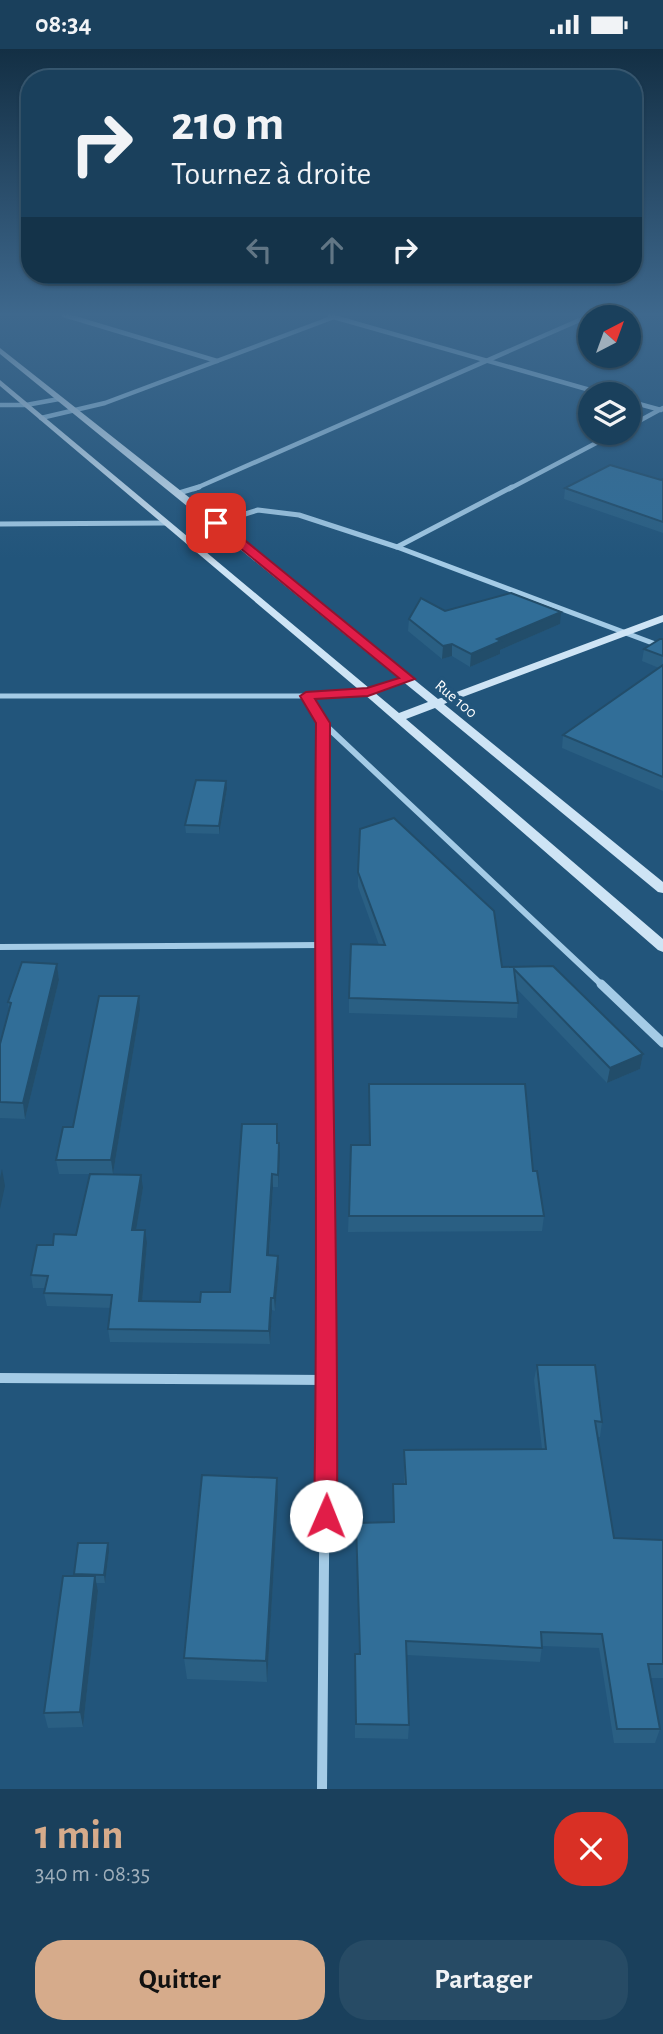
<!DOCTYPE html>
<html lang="fr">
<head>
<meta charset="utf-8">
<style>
  body { margin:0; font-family:"Alegreya Sans",sans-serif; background:#274b65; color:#f1f3f6; height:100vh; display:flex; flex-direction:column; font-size:26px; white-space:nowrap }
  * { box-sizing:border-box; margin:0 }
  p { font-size:23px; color:#9fafbb }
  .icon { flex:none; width:38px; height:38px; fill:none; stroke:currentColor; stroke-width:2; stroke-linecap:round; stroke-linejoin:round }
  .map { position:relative; height:1740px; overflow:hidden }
  .side { display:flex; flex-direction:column; background:#1a405c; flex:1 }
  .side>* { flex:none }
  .hud { position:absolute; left:21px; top:21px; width:621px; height:214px; border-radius:28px; box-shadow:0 2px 5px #0004,0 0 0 2px #385972; background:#1a405c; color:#f1f3f6; overflow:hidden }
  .needle { width:46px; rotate:41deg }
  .tools { position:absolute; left:578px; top:256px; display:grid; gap:14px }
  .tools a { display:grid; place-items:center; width:63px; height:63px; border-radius:50%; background:#1a405c; box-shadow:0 2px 5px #0004,0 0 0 2px #385972; font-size:35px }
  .pin { position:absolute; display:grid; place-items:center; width:60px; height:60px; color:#fff; margin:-30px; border-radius:14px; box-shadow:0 4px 10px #0006 }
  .me { position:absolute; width:77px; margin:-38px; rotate:1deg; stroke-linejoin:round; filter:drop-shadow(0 0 5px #0008) }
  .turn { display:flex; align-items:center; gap:24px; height:147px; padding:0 35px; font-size:32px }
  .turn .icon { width:91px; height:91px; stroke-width:2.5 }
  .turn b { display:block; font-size:49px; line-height:60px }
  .lanes { display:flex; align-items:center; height:66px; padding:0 35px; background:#0003; justify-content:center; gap:35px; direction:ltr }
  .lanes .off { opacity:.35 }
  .round { display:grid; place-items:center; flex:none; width:74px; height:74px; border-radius:28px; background:#274b65 }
  .head { display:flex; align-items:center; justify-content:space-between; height:119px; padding:0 35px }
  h1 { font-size:42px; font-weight:600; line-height:52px; color:#d6ab8b }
  .action { display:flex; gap:14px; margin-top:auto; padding:14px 35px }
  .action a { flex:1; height:80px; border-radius:28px; background:#d6ab8b; color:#111; font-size:28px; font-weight:600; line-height:80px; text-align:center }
  .action a+a { background:#274b65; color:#f1f3f6 }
  .status { display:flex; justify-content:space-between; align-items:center; height:49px; padding:0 35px; background:#1a405c; direction:ltr }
  .status svg { height:19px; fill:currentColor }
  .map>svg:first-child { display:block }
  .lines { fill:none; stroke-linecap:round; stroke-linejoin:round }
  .street-far4 { stroke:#a4cbe6; stroke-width:4.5 }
  .street-far3 { stroke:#a4cbe6; stroke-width:5 }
  .street-far2 { stroke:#a4cbe6; stroke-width:6 }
  .street-far1 { stroke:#a4cbe6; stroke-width:9 }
  .street { stroke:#a4cbe6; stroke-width:10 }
  .secondary { fill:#cee4f5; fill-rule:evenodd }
  .wall { fill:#2a5f83 }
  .shaded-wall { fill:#224d6a }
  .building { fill:#316e98; stroke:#224d6a; stroke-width:2 }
  .route { fill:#e11d48; stroke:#92132f; stroke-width:2 }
  .labels { text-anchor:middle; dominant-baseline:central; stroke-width:7; stroke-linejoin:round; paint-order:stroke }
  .far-street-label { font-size:16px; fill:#fff; stroke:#22557b }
</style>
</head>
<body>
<div class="status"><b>08:34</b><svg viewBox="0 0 49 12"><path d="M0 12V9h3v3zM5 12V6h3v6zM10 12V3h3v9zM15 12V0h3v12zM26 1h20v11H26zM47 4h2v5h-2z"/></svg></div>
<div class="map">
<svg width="663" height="1740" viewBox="0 0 663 1740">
  <rect width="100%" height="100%" fill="#22557b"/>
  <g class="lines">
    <g class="street-far4">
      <path d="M 64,266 L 217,312"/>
      <path d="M 330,267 L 604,345"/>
      <path d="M 628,352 L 661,361"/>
      <path d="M 0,356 L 26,356 L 59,350"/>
      <path d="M 41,369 L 105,354 L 334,268"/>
      <path d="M 628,378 L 663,359"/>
      <path d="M 194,440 L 591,266"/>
      <path d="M 509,440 L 617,383"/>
    </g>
    <g class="street-far3">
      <path d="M 179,444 L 199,438"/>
      <path d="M 216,474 L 258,461 L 299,466 L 397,498 L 663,598"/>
      <path d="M 0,475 L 165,474"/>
      <path d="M 397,498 L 512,438"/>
      <path d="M 0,647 L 306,647 L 368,643 L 408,630"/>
      <path d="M 306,647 L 313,659"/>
    </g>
    <g class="street-far2">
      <path d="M 312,657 L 323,674 L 603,937"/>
      <path d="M 0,898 L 321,896"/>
      <path d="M 322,937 L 323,674"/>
    </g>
    <g class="street-far1">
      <path d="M 322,935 L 326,1291"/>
      <path d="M 601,935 L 663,994"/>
    </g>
    <g class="street">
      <path d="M 0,1329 L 327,1331"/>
      <path d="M 322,1740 L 326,1289"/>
    </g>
    <path class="secondary" d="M 0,299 L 219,472 L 438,650 L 663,566 L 663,573 L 444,655 L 663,833 L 663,844 L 658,843 L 435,659 L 406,670 L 663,890 L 663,903 L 658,901 L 364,645 L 0,337 L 0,331 L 399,664 L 428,653 L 0,305 Z"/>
  </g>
  <g class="wall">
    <path d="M 663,430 L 663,484 L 564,450 L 565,439 Z"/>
    <path d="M 445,562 L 560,575 L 500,601 L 500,605 L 470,618 L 452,607 L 442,610 L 408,582 L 409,570 Z"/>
    <path d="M 663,590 L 663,742 L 562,699 L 563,686 L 659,619 L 642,612 L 644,600 Z"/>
    <path d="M 227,740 L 219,785 L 186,784 L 185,776 Z"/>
    <path d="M 358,823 L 502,918 L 553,917 L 643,1005 L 640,1020 L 607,1034 L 516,939 L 518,954 L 517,969 L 349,964 L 349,949 L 379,896 L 358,838 Z"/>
    <path d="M 57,915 L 59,931 L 25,1070 L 0,1069 L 0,995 L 9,960 L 8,953 Z"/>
    <path d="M 140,961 L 113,1125 L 143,1139 L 136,1181 L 147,1194 L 142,1252 L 200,1253 L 230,1243 L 277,1094 L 280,1107 L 278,1138 L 273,1138 L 269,1206 L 278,1207 L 279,1220 L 275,1262 L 272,1261 L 270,1295 L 110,1293 L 108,1280 L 111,1259 L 47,1257 L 44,1244 L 45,1239 L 33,1239 L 31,1226 L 53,1196 L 76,1186 L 90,1125 L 59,1125 L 56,1111 L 73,1078 Z"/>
    <path d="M 351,1096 L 533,1122 L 544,1167 L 542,1182 L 348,1183 Z"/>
    <path d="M 537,1316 L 602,1373 L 600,1388 L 597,1388 L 614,1489 L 663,1491 L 663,1629 L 650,1629 L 660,1680 L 655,1694 L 614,1694 L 599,1599 L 542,1597 L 540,1613 L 407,1606 L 409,1676 L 408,1690 L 355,1689 L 355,1605 L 359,1605 L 356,1474 L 393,1473 L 393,1435 L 404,1435 L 404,1401 L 542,1400 L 534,1331 Z"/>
    <path d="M 278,1451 L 267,1633 L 187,1630 L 184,1609 Z"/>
    <path d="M 109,1503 L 105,1534 L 96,1534 L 98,1542 L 83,1678 L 48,1679 L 44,1664 L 74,1525 Z"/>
  </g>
  <g class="shaded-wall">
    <path d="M 561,563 L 560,575 L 500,601 L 500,605 L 470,618 L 471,605 L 497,590 Z"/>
    <path d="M 452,595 L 452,607 L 442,610 L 443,597 Z"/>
    <path d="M 226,732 L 227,740 L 219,785 L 219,777 Z"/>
    <path d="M 57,915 L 59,931 L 25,1070 L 23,1054 Z"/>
    <path d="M 139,947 L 140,961 L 113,1125 L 111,1111 Z"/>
    <path d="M 643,1005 L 640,1020 L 607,1034 L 610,1019 Z"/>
    <path d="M 279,1094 L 280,1107 L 278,1138 L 278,1126 Z"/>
    <path d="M 2,1120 L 5,1137 L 0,1160 L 0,1129 Z"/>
    <path d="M 272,1125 L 273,1138 L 268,1219 L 267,1206 Z"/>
    <path d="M 141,1126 L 143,1139 L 134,1194 L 132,1181 Z"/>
    <path d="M 145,1181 L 147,1194 L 141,1265 L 139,1252 Z"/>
    <path d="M 278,1207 L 279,1220 L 275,1262 L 274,1249 Z"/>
    <path d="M 271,1249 L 272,1261 L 270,1295 L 269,1282 Z"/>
    <path d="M 277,1429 L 278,1451 L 267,1633 L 266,1612 Z"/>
    <path d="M 108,1494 L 109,1503 L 105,1534 L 104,1526 Z"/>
    <path d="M 95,1527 L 98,1542 L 83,1678 L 80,1663 Z"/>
  </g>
  <g class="building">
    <path d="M 610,416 L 661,431 L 663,430 L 663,473 L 565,439 Z"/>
    <path d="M 511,544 L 561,563 L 497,590 L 501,592 L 471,605 L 452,595 L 443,597 L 409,570 L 421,549 L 445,562 Z"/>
    <path d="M 660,590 L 663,590 L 663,607 L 644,600 Z"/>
    <path d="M 663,616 L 663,728 L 563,686 Z"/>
    <path d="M 196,731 L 226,732 L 219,777 L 185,776 Z"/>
    <path d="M 394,769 L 494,862 L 502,918 L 553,917 L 643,1005 L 610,1019 L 514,920 L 518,954 L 349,949 L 351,895 L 385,896 L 358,823 L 360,780 Z"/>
    <path d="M 22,913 L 57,915 L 23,1054 L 0,1053 L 0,995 L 11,954 L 8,953 Z"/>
    <path d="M 99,947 L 139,947 L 111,1111 L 56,1111 L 63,1078 L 73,1078 Z"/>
    <path d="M 369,1035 L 525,1035 L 533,1122 L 537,1122 L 544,1167 L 349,1167 L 351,1096 L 370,1096 Z"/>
    <path d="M 242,1075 L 277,1075 L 277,1094 L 279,1094 L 278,1126 L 272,1125 L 267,1206 L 278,1207 L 274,1249 L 271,1249 L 269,1282 L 108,1280 L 112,1246 L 44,1244 L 48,1227 L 31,1226 L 37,1196 L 53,1196 L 54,1185 L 76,1186 L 90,1125 L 141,1126 L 132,1181 L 145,1181 L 139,1252 L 200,1253 L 201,1243 L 230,1243 Z"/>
    <path d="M 537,1316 L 595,1316 L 602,1373 L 595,1372 L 614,1489 L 663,1491 L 663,1615 L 648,1615 L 660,1680 L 617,1680 L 602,1585 L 541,1583 L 542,1599 L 406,1592 L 409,1676 L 356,1675 L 355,1605 L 360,1605 L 356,1474 L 394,1473 L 393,1435 L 406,1435 L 404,1401 L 546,1400 Z"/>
    <path d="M 202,1426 L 277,1429 L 266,1612 L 184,1609 Z"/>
    <path d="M 78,1494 L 108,1494 L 104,1526 L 74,1525 Z"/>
    <path d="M 63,1527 L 95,1527 L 80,1663 L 44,1664 Z"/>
  </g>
  <linearGradient id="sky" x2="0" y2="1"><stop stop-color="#132f44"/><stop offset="0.52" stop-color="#3e688d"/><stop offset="1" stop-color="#3e688d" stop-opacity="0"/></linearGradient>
  <rect width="663" height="510" fill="url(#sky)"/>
  <path class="route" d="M 212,471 L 220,471 L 415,630 L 368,647 L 315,650 L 330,674 C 329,938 339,1203 337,1467 L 334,1475 L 326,1478 L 317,1475 L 314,1467 C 319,1203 313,938 316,674 L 300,647 L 306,643 L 367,639 L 399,629 L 212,476 Z"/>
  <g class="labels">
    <g class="far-street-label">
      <text transform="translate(456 650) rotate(40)">Rue 100</text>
    </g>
  </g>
</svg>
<div class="tools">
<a><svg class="needle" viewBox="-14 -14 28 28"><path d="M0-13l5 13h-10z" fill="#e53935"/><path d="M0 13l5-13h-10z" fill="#9fafbb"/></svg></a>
<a><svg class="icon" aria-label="layers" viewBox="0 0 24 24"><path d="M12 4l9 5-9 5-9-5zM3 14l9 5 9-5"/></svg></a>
</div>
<div class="pin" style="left:216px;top:474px;background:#d93025"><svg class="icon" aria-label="arrive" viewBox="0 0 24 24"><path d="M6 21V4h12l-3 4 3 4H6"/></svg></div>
<svg class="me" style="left:326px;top:1467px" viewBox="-20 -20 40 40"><circle r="19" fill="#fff"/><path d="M0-13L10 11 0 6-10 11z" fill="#e11d48"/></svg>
<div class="hud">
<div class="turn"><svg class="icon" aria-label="right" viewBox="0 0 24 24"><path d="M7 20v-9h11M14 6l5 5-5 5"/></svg><div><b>210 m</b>Tournez à droite</div></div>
<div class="lanes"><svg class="icon off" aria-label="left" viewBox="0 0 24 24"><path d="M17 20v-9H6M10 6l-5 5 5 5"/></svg><svg class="icon off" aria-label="ahead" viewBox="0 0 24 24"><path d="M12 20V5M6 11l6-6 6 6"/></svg><svg class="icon" aria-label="right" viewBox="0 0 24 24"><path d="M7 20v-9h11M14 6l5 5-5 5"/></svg></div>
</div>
</div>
<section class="side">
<div class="head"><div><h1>1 min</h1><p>340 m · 08:35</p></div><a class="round" style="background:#d93025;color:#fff"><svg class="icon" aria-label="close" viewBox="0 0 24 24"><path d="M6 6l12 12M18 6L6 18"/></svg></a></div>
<div class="action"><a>Quitter</a><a>Partager</a></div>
</section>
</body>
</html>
